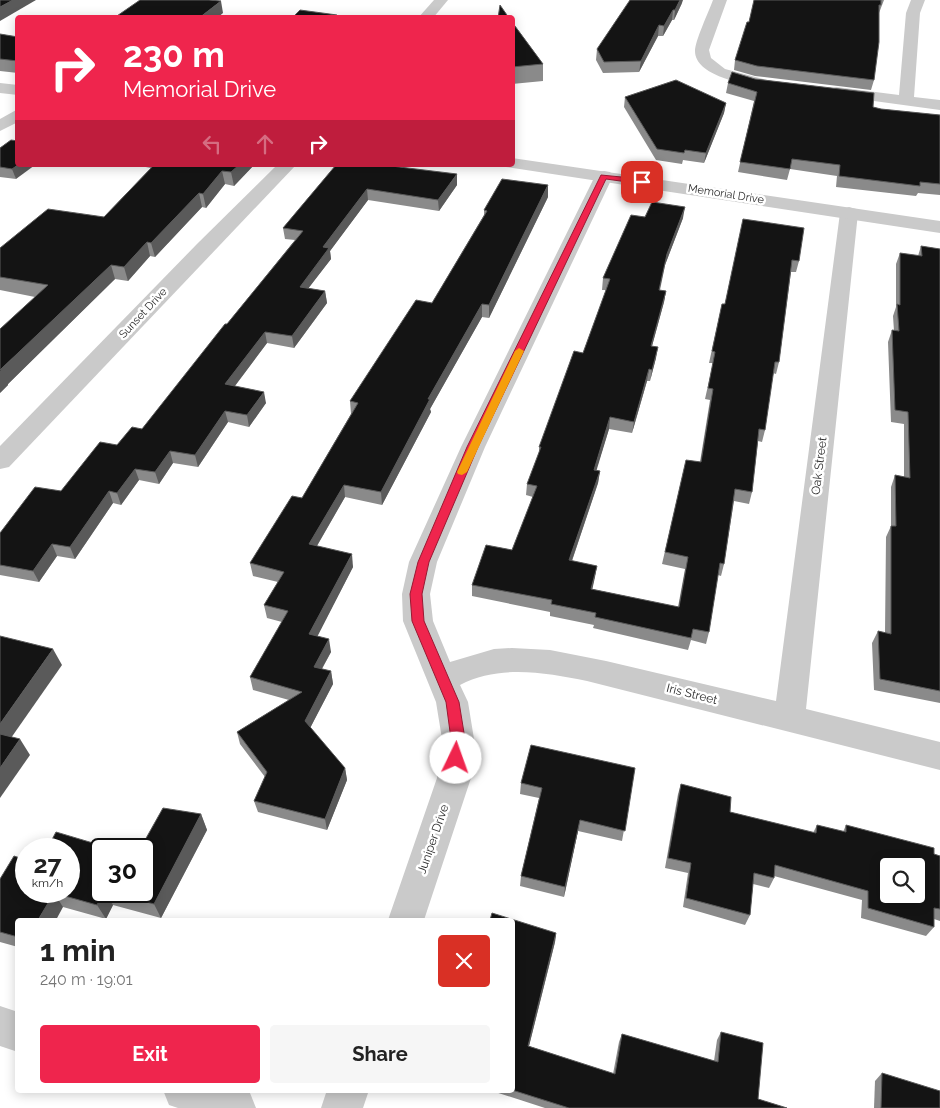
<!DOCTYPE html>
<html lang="en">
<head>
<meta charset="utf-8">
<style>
  body { margin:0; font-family:Raleway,sans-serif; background:#f6f6f6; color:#222; height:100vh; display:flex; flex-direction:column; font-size:19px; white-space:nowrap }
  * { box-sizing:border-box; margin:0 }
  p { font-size:16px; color:#767676 }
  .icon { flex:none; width:28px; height:28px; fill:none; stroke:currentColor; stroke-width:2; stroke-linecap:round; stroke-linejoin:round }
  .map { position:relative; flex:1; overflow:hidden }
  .details { position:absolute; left:15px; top:918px; width:500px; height:175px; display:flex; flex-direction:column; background:#fff; border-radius:5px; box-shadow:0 2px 12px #0003 }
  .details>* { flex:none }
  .hud { position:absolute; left:15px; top:15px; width:500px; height:152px; border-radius:5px; box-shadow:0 2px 12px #0003; background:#ef254d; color:#fff; overflow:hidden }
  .controls { position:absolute; left:880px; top:858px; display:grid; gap:10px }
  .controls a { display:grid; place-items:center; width:45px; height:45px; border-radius:5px; background:#fff; box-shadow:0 2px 12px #0003; font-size:25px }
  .speed { position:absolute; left:15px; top:838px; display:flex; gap:10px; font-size:25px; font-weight:700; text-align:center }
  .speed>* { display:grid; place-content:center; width:65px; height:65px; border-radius:50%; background:#fff; box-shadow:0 2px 12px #0003; line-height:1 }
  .speed small { font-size:12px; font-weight:400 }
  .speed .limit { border:2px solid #111; border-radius:8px; background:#fff; color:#111 }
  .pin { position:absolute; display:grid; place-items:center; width:42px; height:42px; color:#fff; margin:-21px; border-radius:10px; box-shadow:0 2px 8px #0006 }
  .me { position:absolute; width:55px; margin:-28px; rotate:3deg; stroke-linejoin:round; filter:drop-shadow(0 0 4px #0008) }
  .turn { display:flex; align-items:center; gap:18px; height:105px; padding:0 25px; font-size:22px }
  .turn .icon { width:65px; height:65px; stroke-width:2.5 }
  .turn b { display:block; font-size:35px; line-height:42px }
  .lanes { display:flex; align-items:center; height:48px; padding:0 25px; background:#0003; justify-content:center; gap:25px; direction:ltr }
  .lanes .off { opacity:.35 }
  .round { display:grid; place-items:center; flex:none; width:52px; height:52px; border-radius:5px; background:#f6f6f6 }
  .headline { display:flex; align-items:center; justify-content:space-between; height:85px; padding:0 25px }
  h1 { font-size:30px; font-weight:700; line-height:38px }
  .cta { display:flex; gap:10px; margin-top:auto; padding:10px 25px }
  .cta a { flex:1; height:58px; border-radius:5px; background:#ef254d; color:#fff; font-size:20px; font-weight:700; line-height:58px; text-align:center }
  .cta a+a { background:#f6f6f6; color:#222 }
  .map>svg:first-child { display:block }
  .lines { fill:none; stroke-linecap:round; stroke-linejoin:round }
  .minor { fill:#cacaca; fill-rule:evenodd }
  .tertiary { fill:#cacaca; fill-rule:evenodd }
  .wall { fill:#8a8a8a }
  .shaded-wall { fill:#5a5a5a }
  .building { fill:#141414; stroke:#5a5a5a; fill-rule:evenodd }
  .route { fill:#ef254d; stroke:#9b1832 }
  .slow { fill:#f59e0b }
  .labels { text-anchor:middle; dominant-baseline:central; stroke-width:5; stroke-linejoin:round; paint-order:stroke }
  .far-street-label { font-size:11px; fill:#2d2d2d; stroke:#fff }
  .street-label { font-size:12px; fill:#2d2d2d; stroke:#fff }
</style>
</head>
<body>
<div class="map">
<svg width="940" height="1108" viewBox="0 0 940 1108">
  <rect width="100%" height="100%" fill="#fff"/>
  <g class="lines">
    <g class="minor">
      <path d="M 713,0 L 727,0 L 709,50 L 711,58 L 725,69 L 771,81 L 774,84 L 771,87 L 766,89 C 747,84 695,77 695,51 C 695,41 709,11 713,0 Z"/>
      <path d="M 911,0 L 925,0 L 920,13 L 914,97 L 940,100 L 940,110 L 830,95 L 828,92 L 830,89 L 836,87 L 899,95 L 906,13 Z"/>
      <path d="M 0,83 L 18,85 L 18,95 L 0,93 Z"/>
      <path d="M 18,109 L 18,122 L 0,131 L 0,119 Z"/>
      <path d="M 604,171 L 610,172 L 613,176 L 485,447 L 437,562 L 430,594 L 433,621 L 450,662 L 494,649 L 512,648 L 550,650 L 606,661 L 776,701 L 840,213 L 842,209 L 849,207 L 856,209 L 858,213 L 806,709 L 940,742 L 940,770 L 587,681 C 546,673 500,664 460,685 L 468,702 L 474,739 L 471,778 L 424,920 L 388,920 L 437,778 L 442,739 L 436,702 L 403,621 L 402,594 L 409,562 L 461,447 L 595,176 L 598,172 Z"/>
      <path d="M 327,1090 L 369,1090 L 363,1108 L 321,1108 Z"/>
    </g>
    <g class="tertiary">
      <path d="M 434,0 L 448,0 L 433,18 L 418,18 Z"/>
      <path d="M 512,158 L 940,221 L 940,233 L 506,167 L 505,165 L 512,165 Z"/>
      <path d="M 277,165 L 296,165 L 9,467 L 0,469 L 0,446 L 197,244 Z"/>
      <path d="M 0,1006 L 18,1012 L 18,1052 L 0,1046 Z"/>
      <path d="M 163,1090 L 242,1090 L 250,1093 L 256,1108 L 178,1108 L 169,1105 Z"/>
    </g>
  </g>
  <g class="wall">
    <path d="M 754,0 L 884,0 L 879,13 L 874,80 L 871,90 L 755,76 L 734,70 L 735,60 L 749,22 Z"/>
    <path d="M 682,3 L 674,20 L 672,20 L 663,36 L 658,36 L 639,72 L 603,73 L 596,60 L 597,49 Z"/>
    <path d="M 512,22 L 543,64 L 543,81 L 512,84 Z"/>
    <path d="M 0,34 L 18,37 L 18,73 L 0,71 Z"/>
    <path d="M 755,79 L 881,109 L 940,115 L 940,195 L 918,193 L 916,196 L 836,187 L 837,176 L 790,169 L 787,180 L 738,172 L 754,101 L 726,93 L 728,83 Z"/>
    <path d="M 625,97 L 726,103 L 724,113 L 704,163 L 683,160 L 682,164 L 656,160 L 624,107 Z"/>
    <path d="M 11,140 L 16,179 L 0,177 L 0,148 Z"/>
    <path d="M 135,165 L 254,165 L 234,186 L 225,184 L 206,208 L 202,207 L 155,257 L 150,256 L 128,281 L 115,279 L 8,384 L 8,385 L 0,393 L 35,297 L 0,290 L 0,248 L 104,217 L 151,168 Z"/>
    <path d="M 336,165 L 457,185 L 439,211 L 368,200 L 330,251 L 331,259 L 308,288 L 325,291 L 327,303 L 294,348 L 267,343 L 235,386 L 266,403 L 249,427 L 228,422 L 198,467 L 173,463 L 159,484 L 139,480 L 121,505 L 113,503 L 75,559 L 57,556 L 39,582 L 0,575 L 0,533 L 61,491 L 117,445 L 142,429 L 295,240 L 285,239 L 283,228 Z"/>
    <path d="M 548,197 L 489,318 L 482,317 L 430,409 L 431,412 L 382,505 L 345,497 L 317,546 L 353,567 L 317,636 L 331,652 L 322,669 L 331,671 L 333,684 L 310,728 L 345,768 L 347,780 L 327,830 L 258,812 L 254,801 L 265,777 L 240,744 L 237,732 L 289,700 L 253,690 L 250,677 L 282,622 L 267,618 L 264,605 L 278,582 L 253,576 L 250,563 L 302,498 L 351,414 L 350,401 L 432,303 L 484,215 L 484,210 Z"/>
    <path d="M 645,217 L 683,218 L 665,265 L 660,290 L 666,291 L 664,302 L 652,346 L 656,358 L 650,381 L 647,381 L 632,433 L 609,429 L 596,470 L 600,471 L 598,483 L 572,561 L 597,566 L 592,589 L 678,607 L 685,569 L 662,564 L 686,460 L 700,462 L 710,400 L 705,399 L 713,363 L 709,363 L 722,304 L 725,304 L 743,219 L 799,261 L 796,272 L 791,272 L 779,362 L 776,374 L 773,373 L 765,430 L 762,442 L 758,441 L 752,492 L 749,504 L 734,501 L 724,564 L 721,576 L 718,575 L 709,632 L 706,644 L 691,640 L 688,650 L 593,628 L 594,625 L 550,616 L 550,612 L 472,596 L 472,585 L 512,550 L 533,497 L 526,495 L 527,484 L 539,453 L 539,447 L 583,353 L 606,290 L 602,290 L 603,278 Z"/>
    <path d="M 921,246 L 940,249 L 940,703 L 874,690 L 872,643 L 878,631 L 885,633 L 886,537 L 891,526 L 891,487 L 895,475 L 904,477 L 904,424 L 891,422 L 888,342 L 892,330 L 894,331 L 893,316 L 896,307 L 896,264 L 900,253 L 918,256 Z"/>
    <path d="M 635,768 L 622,841 L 578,831 L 564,897 L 520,886 L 521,876 L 539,798 L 520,794 L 521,783 Z"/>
    <path d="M 681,784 L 730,812 L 813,833 L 817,825 L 843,832 L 846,825 L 940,856 L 940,921 L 934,919 L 934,927 L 926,936 L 861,918 L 862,900 L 774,876 L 774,878 L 769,888 L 753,884 L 750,915 L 745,925 L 683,907 L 688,873 L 665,868 L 678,794 Z"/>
    <path d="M 201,814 L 207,830 L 161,918 L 113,905 L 106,919 L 63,907 L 18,920 L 18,947 L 0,942 L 0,879 L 101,891 Z"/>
    <path d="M 556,933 L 555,942 L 529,1046 L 613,1074 L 619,1042 L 622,1034 L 714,1061 L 717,1040 L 721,1032 L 758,1099 L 787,1108 L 545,1108 L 489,1090 L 512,1090 Z"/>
    <path d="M 882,1073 L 940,1108 L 874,1108 L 875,1081 Z"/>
  </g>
  <g class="shaded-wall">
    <path d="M 13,0 L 36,0 L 0,21 L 0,7 Z"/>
    <path d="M 680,0 L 683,0 L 682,3 L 674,20 L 675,10 Z"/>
    <path d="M 221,1 L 223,13 L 217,18 L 199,18 Z"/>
    <path d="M 673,10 L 672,20 L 663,36 L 664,26 Z"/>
    <path d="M 659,25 L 658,36 L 639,72 L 641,61 Z"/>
    <path d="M 726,103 L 724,113 L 704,163 L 706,153 Z"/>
    <path d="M 18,165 L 35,165 L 16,179 L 12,169 Z"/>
    <path d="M 239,165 L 254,165 L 234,186 L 231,172 Z"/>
    <path d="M 222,171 L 225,184 L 206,208 L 203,194 Z"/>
    <path d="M 457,174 L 457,185 L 439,211 L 438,200 Z"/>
    <path d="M 548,185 L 548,197 L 489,318 L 489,305 Z"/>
    <path d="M 367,189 L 368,200 L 330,251 L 331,259 L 301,298 L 300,287 L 323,247 Z"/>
    <path d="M 199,193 L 202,207 L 155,257 L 151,243 Z"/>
    <path d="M 685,207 L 683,218 L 665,265 L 658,301 L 667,254 Z"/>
    <path d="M 147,242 L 150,256 L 128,281 L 124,267 Z"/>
    <path d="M 111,265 L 115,279 L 8,384 L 8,385 L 0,393 L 0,370 Z"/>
    <path d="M 325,291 L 327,303 L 294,348 L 292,336 Z"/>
    <path d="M 666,291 L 664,302 L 649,357 L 651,346 Z"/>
    <path d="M 482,304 L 482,317 L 430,409 L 431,412 L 382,505 L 381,492 L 428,399 Z"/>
    <path d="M 265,332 L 267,343 L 228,395 L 225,384 Z"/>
    <path d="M 658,347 L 656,358 L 650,381 L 652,370 Z"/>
    <path d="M 649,369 L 647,381 L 632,433 L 634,422 Z"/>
    <path d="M 264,392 L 266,403 L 249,427 L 247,415 Z"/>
    <path d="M 225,411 L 228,422 L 198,467 L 195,455 Z"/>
    <path d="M 610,417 L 609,429 L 593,482 L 594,470 Z"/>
    <path d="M 170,451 L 173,463 L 159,484 L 155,472 Z"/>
    <path d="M 135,469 L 139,480 L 121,505 L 117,493 Z"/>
    <path d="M 600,471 L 598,483 L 568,572 L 569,560 Z"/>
    <path d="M 344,485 L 345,497 L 311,556 L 309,544 Z"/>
    <path d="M 109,491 L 113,503 L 75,559 L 70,547 Z"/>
    <path d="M 52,544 L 57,556 L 39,582 L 33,571 Z"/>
    <path d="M 352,554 L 353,567 L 312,647 L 309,634 Z"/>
    <path d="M 597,566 L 595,577 L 590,600 L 591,589 Z"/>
    <path d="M 329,639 L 331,652 L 316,679 L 314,667 Z"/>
    <path d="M 53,649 L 62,665 L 4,748 L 0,742 L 0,724 Z"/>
    <path d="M 331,671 L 333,684 L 307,734 L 305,721 Z"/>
    <path d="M 20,739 L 30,755 L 0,798 L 0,768 Z"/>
    <path d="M 345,768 L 347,780 L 327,830 L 325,819 Z"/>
    <path d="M 201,814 L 207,830 L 161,918 L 154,904 Z"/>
    <path d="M 580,820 L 578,831 L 564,897 L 565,887 Z"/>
    <path d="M 104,891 L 113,905 L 106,919 L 97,905 Z"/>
    <path d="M 54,893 L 63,907 L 56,920 L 38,920 Z"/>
    <path d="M 556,933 L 555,942 L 527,1054 L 528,1046 Z"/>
  </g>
  <g class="building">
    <path d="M 0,0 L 13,0 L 0,7 Z"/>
    <path d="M 140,0 L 209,0 L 221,1 L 199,18 L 114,18 Z"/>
    <path d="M 630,0 L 680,0 L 675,10 L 673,10 L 664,26 L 659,25 L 641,61 L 604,62 L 597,49 Z"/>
    <path d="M 754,0 L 881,0 L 881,5 L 879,5 L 879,42 L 874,80 L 757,66 L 735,60 L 747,22 L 749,22 Z"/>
    <path d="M 500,5 L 509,18 L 498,18 Z"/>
    <path d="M 300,10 L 337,15 L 334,18 L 292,18 Z"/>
    <path d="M 512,22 L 543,64 L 512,67 Z"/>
    <path d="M 0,34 L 18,37 L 18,61 L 0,59 Z"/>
    <path d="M 732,72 L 755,79 L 874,93 L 873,107 L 881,109 L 940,115 L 940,184 L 920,182 L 920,186 L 839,176 L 840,165 L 792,159 L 790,169 L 740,162 L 757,92 L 728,83 Z"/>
    <path d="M 676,80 L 726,103 L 706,153 L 685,150 L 684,153 L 657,149 L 625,97 Z"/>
    <path d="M 11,140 L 18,141 L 18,165 L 12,169 L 0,167 L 0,148 Z"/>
    <path d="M 154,165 L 239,165 L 231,172 L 222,171 L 203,194 L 199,193 L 151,243 L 147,242 L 124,267 L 111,265 L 0,370 L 2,370 L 0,372 L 0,329 L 48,285 L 0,277 L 0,248 L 48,209 L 104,217 Z"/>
    <path d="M 336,165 L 383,165 L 457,174 L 438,200 L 367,189 L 323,247 L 329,248 L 300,287 L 325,291 L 292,336 L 265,332 L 225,384 L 264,392 L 247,415 L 225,411 L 195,455 L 170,451 L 155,472 L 135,469 L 117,493 L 109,491 L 70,547 L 52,544 L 33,571 L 0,565 L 0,533 L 35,487 L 61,491 L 100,442 L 117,445 L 132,427 L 142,429 L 225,324 L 227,324 L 303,231 L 283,228 Z"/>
    <path d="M 502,179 L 548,185 L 489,305 L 482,304 L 428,399 L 430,399 L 381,492 L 344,485 L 309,544 L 352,554 L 309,634 L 329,639 L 314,667 L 331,671 L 305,721 L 345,768 L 325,819 L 254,801 L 267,772 L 237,732 L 302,692 L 250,677 L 288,611 L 264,605 L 284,572 L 250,563 L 292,496 L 302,498 L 358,403 L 350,401 L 416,300 L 432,303 L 487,211 L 484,210 Z"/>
    <path d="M 652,202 L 685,207 L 667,254 L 659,290 L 666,291 L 651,346 L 658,347 L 652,370 L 649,369 L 634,422 L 610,417 L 594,470 L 600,471 L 569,560 L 597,566 L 591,589 L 679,607 L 688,557 L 665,552 L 686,460 L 701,462 L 713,389 L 708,388 L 715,352 L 712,351 L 722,304 L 725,304 L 743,219 L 804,228 L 799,261 L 792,260 L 779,362 L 775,362 L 765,430 L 759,429 L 752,492 L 735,489 L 724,564 L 720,563 L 709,632 L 693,629 L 691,638 L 595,617 L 596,613 L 551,604 L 552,600 L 472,585 L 486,545 L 512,550 L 537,486 L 527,484 L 541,447 L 539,447 L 574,351 L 583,353 L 610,279 L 603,278 L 631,215 L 645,217 Z"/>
    <path d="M 921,246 L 940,249 L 940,691 L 880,679 L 878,631 L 891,634 L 891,526 L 896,526 L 895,475 L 910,478 L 908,412 L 895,410 L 892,330 L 899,331 L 897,304 L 900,305 L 900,253 L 922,256 Z"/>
    <path d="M 0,636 L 53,649 L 0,724 Z"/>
    <path d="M 0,734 L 20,739 L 0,768 Z"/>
    <path d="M 531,745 L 635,768 L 625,831 L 580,820 L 565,887 L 521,876 L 542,788 L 521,783 Z"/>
    <path d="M 681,784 L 731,797 L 730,812 L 816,833 L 817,825 L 846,832 L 846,825 L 934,848 L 934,854 L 940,856 L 940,909 L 934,908 L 934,927 L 868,908 L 868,891 L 775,865 L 774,878 L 754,873 L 750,915 L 686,898 L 691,863 L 668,858 ZM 889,866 L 916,866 L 916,894 L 889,894 Z"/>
    <path d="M 163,808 L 201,814 L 154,904 L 106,891 L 144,891 L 144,849 L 140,849 Z"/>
    <path d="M 56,832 L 113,849 L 101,849 L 101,891 L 104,891 L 97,905 L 54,893 L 38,920 L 18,920 L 18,937 L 0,932 L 0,879 L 14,856 L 26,860 L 26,891 L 69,891 L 69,849 L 47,849 Z"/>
    <path d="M 492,913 L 556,933 L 528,1046 L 615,1074 L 622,1034 L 718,1062 L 721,1032 L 763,1043 L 758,1099 L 787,1108 L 569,1108 L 512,1090 L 512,920 L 490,920 Z"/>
    <path d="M 882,1073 L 940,1091 L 940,1108 L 881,1108 Z"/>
  </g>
  <path class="route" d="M 601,175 L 642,179 L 645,182 L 642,184 L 606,179 L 478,447 L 429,562 L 422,594 L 424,621 L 459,702 L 465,739 L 461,762 L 456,764 L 451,762 L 449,758 L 451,739 L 446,702 L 412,621 L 410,594 L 418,562 L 467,447 Z"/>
  <path class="slow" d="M 519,348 L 524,351 L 467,472 L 462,475 L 458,474 L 457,472 L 515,351 Z"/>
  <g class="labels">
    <g class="far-street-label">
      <text transform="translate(726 194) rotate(9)">Memorial Drive</text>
      <text transform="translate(143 313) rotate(-47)">Sunset Drive</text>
    </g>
    <g class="street-label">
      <text transform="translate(819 466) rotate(-83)">Oak Street</text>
      <text transform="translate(692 694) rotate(14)">Iris Street</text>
      <text transform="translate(433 839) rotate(-71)">Juniper Drive</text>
    </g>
  </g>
</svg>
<div class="controls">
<a><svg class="icon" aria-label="search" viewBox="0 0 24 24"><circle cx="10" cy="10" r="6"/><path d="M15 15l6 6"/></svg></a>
</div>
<div class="speed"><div>27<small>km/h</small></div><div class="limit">30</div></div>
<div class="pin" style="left:642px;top:182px;background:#d93025"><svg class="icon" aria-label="arrive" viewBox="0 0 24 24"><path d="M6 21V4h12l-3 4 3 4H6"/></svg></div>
<svg class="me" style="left:456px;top:758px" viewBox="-20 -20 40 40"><circle r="19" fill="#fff"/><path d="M0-13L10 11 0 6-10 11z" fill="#ef254d"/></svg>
<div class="hud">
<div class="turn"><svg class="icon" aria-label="right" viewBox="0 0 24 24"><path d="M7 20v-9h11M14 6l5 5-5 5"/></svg><div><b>230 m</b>Memorial Drive</div></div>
<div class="lanes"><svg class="icon off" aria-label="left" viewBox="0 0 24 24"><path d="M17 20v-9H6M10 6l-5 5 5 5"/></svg><svg class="icon off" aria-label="ahead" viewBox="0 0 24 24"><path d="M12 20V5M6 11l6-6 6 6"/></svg><svg class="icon" aria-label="right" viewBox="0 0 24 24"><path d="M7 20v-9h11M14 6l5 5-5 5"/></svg></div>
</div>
<section class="details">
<div class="headline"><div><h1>1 min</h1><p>240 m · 19:01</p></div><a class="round" style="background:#d93025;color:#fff"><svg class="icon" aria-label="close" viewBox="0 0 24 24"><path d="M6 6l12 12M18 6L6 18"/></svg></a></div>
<div class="cta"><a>Exit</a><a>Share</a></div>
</section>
</div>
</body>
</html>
